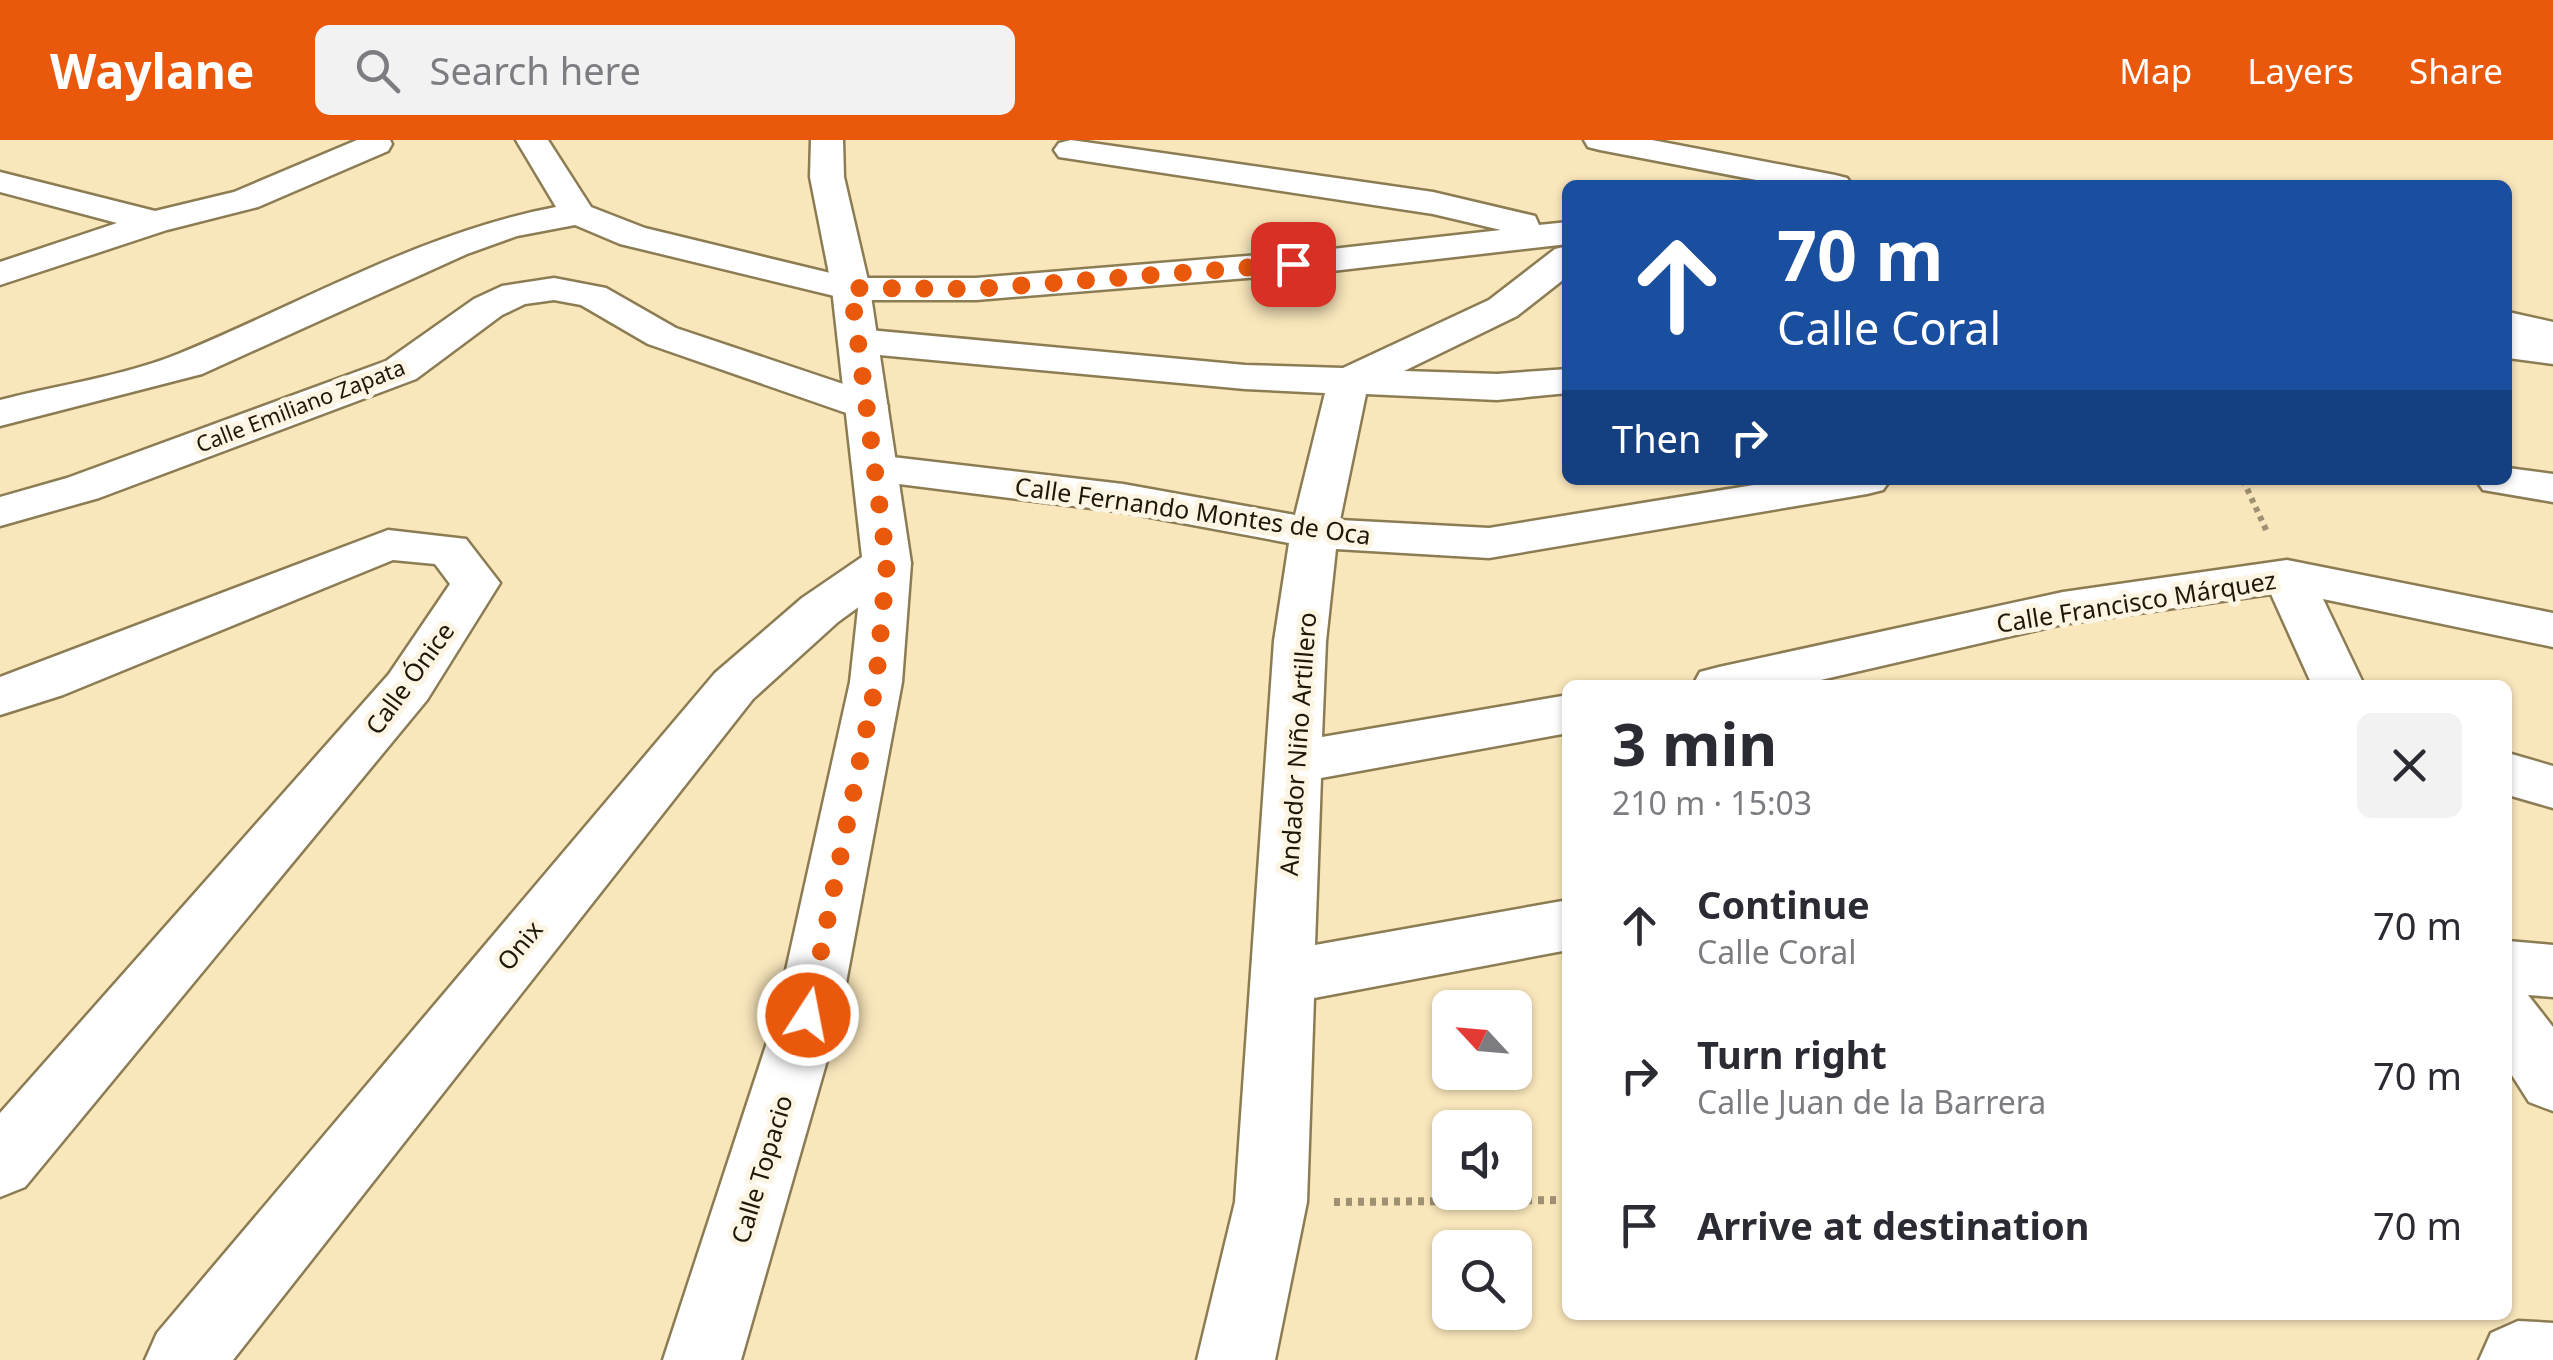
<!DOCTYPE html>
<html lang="en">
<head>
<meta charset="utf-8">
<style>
  body { margin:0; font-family:"Noto Sans",sans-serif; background:#f2f2f3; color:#2b2b33; height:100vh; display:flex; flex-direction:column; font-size:38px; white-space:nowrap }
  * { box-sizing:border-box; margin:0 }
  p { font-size:32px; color:#7c7c81 }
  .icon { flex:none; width:55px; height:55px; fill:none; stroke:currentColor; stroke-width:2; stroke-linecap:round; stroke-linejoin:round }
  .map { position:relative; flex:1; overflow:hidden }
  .sheet { position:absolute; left:1562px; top:540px; width:950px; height:640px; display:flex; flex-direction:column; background:#fff; border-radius:15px; box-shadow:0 2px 8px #0004 }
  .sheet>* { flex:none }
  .top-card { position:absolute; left:1562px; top:40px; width:950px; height:305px; border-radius:15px; box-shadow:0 2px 8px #0004; background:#1a4fa0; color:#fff; overflow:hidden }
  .needle { width:65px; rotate:296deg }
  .controls { position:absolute; left:1432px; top:850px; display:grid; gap:20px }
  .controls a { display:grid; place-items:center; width:100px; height:100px; border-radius:15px; background:#fff; box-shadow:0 2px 8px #0004; font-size:50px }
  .pin { position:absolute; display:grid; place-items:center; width:85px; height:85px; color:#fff; margin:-42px; border-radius:20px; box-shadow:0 5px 15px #0006 }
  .me { position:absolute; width:110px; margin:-55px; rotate:11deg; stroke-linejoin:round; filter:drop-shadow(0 0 8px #0008) }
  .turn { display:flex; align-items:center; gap:35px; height:210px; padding:0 50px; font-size:45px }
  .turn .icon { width:130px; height:130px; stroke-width:2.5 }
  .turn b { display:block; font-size:70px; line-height:85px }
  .then { display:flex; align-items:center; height:95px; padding:0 50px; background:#0003; gap:20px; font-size:38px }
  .round { display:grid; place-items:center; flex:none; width:105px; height:105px; border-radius:15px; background:#f2f2f3 }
  .overview { display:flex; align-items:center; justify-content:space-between; height:170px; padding:0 50px }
  h1 { font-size:60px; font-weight:700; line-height:75px }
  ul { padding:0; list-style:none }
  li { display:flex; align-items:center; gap:30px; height:150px; padding:0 50px }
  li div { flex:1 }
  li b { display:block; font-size:38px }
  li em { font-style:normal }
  header { display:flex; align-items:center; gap:60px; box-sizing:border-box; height:140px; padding:0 50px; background:#ea580c; color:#fff }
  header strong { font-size:48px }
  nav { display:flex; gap:55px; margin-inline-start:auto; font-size:35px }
  .search { width:700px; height:90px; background:#f2f2f3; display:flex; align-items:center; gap:25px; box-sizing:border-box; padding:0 35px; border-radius:15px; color:#7c7c81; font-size:38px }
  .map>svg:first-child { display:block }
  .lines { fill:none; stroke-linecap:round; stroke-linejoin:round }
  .minor-casing { stroke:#8c7c54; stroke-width:5 }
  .tertiary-casing { stroke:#8c7c54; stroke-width:5 }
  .path-far1 { stroke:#9e9070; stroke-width:6; stroke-dasharray:5 5; stroke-linecap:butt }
  .path { stroke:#9e9070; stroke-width:8; stroke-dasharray:6 6; stroke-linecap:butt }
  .minor { fill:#fff; fill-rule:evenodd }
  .tertiary { fill:#fff; fill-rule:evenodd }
  .route { stroke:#ea580c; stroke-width:18; stroke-dasharray:0 32.4 }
  .labels { text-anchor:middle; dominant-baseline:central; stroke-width:10; stroke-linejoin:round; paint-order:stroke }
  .far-street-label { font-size:22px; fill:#1f1808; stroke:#fcf5e4 }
  .street-label { font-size:25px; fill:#1f1808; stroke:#fcf5e4 }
</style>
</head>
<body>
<header>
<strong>Waylane</strong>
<div class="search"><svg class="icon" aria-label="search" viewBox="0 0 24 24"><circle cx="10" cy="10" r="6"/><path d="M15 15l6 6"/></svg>Search here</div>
<nav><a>Map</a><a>Layers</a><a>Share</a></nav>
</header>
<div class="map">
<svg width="2553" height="1220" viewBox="0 0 2553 1220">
  <rect width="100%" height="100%" fill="#f9e6bb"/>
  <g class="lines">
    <defs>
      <g id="minor">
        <path d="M 357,0 L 390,0 L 392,4 L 388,11 L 258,67 L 167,90 L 0,145 L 0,122 L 117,83 L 0,52 L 0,32 L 155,71 L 234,52 Z"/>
        <path d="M 516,0 L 548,0 L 591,67 L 645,88 L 851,138 L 976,138 L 1332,109 L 1501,90 L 1433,74 L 1059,17 L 1054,10 L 1059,3 L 1071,0 L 1433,52 L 1535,76 L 1539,85 L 1568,82 L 1568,104 L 1332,131 L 976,160 L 851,160 L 620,104 L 575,85 L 517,96 L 467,114 L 202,234 L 0,286 L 0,260 C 55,246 127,235 178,214 C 303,163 422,92 556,67 Z"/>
        <path d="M 1568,106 L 1568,136 L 1517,176 L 1404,231 L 1497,234 L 1568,229 L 1568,253 L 1497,260 L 1366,254 L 1340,380 L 1489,388 L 1784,340 L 1890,340 L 1883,350 L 1867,354 L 1489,418 L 1336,409 L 1326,501 L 1322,597 L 1568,555 L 1568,593 L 1321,638 L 1315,805 L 1568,760 L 1568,810 L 1314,858 L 1307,1062 L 1275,1220 L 1197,1220 L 1235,1062 L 1274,501 L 1289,403 L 1123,372 L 875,341 L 859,337 L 853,328 L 859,319 L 875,315 L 1123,344 L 1295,375 L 1325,253 L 1245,249 L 858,213 L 844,209 L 838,201 L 844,193 L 858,189 L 1245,225 L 1343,228 L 1489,160 L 1555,109 Z"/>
        <path d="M 554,138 L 606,148 L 676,188 L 882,257 L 888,266 L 882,275 L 867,279 L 852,275 L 648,204 L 581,165 L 554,160 L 525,164 L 502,175 L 416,239 L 99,358 L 0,386 L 0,357 L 67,338 L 386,221 L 474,159 L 502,146 Z"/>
        <path d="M 2508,194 L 2553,200 L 2553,224 L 2508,218 Z"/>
        <path d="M 2508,328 L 2553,334 L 2553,362 L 2483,350 L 2476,340 L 2508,340 Z"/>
        <path d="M 388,390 L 466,399 L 500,443 L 427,560 L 25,1047 L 0,1057 L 0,973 L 389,534 L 450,444 L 435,424 L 393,420 L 63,555 L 0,575 L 0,537 Z"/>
        <path d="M 887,408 L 904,412 L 911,423 L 902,542 L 840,875 L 741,1220 L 663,1220 L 776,875 L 850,542 L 863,423 L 870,412 Z"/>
        <path d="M 2287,420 L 2553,473 L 2553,507 L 2323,459 L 2364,545 L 2312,545 L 2271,454 L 2063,484 L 1799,545 L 1693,545 L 1700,532 L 1719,527 L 2063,452 Z"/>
        <path d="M 2508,613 L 2553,626 L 2553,668 L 2508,655 Z"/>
        <path d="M 2508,801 L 2553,805 L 2553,857 L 2528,855 L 2553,887 L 2553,971 L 2529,962 L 2508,929 Z"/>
        <path d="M 2518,1181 L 2553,1183 L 2553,1220 L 2479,1220 L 2491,1193 Z"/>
      </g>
      <g id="tertiary">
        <path d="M 811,0 L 843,0 L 844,37 L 870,149 L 911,423 L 904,434 L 838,482 L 753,559 L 233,1220 L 145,1220 L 157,1193 L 715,533 L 802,458 L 862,417 L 832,149 L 810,37 Z"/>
        <path d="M 1584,0 L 1652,0 L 1835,35 L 1847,38 L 1852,45 L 1782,45 L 1600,10 L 1588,7 Z"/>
        <path d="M 2508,172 L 2553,182 L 2553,206 L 2508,196 Z"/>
      </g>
    </defs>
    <use href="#minor" class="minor-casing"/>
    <use href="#tertiary" class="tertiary-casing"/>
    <path class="path-far1" d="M 2243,340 L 2268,394"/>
    <path class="path" d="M 1334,1062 L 1568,1060"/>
    <use href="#minor" class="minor"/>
    <use href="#tertiary" class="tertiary"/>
  </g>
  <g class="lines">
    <path class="route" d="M 808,875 L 876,542 L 887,423 L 851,148 L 976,149 L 1293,124"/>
  </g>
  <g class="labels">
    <g class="far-street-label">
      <text transform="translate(300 265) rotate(-21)">Calle Emiliano Zapata</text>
    </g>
    <g class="street-label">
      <text transform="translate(1193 370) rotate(8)">Calle Fernando Montes de Oca</text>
      <text transform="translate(2136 461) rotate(-9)">Calle Francisco Márquez</text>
      <text transform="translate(409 538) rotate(-54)">Calle Ónice</text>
      <text transform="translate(1297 604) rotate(-86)">Andador Niño Artillero</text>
      <text transform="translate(519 805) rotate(-51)">Onix</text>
      <text transform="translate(761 1029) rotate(-73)">Calle Topacio</text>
    </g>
  </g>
</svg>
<div class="controls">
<a><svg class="needle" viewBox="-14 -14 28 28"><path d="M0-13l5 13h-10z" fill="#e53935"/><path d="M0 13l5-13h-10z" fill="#7c7c81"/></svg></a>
<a><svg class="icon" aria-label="sound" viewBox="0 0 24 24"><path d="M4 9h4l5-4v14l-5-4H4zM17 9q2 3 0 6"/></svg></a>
<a><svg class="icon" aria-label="search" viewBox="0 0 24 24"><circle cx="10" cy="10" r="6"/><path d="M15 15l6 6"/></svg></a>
</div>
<div class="pin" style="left:1293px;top:124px;background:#d93025"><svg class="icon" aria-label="arrive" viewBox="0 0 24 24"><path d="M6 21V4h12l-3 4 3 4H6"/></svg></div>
<svg class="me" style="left:808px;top:875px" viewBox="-20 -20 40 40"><circle r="17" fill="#ea580c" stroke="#fff" stroke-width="3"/><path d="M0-11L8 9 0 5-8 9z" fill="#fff"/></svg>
<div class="top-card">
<div class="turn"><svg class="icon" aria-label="ahead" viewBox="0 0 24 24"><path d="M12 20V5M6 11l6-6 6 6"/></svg><div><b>70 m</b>Calle Coral</div></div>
<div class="then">Then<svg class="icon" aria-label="right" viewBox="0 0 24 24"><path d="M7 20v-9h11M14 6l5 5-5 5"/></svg></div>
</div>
<section class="sheet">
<div class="overview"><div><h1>3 min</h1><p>210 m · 15:03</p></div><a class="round"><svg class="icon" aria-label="close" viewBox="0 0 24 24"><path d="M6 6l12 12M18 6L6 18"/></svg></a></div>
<ul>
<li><svg class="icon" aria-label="ahead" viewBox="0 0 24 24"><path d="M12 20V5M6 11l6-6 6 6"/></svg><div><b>Continue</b><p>Calle Coral</p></div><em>70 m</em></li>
<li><svg class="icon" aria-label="right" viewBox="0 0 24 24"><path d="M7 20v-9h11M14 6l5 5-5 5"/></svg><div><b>Turn right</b><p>Calle Juan de la Barrera</p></div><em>70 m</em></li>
<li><svg class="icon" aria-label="arrive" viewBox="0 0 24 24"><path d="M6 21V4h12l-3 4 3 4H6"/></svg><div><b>Arrive at destination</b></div><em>70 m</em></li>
</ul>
</section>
</div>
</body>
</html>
